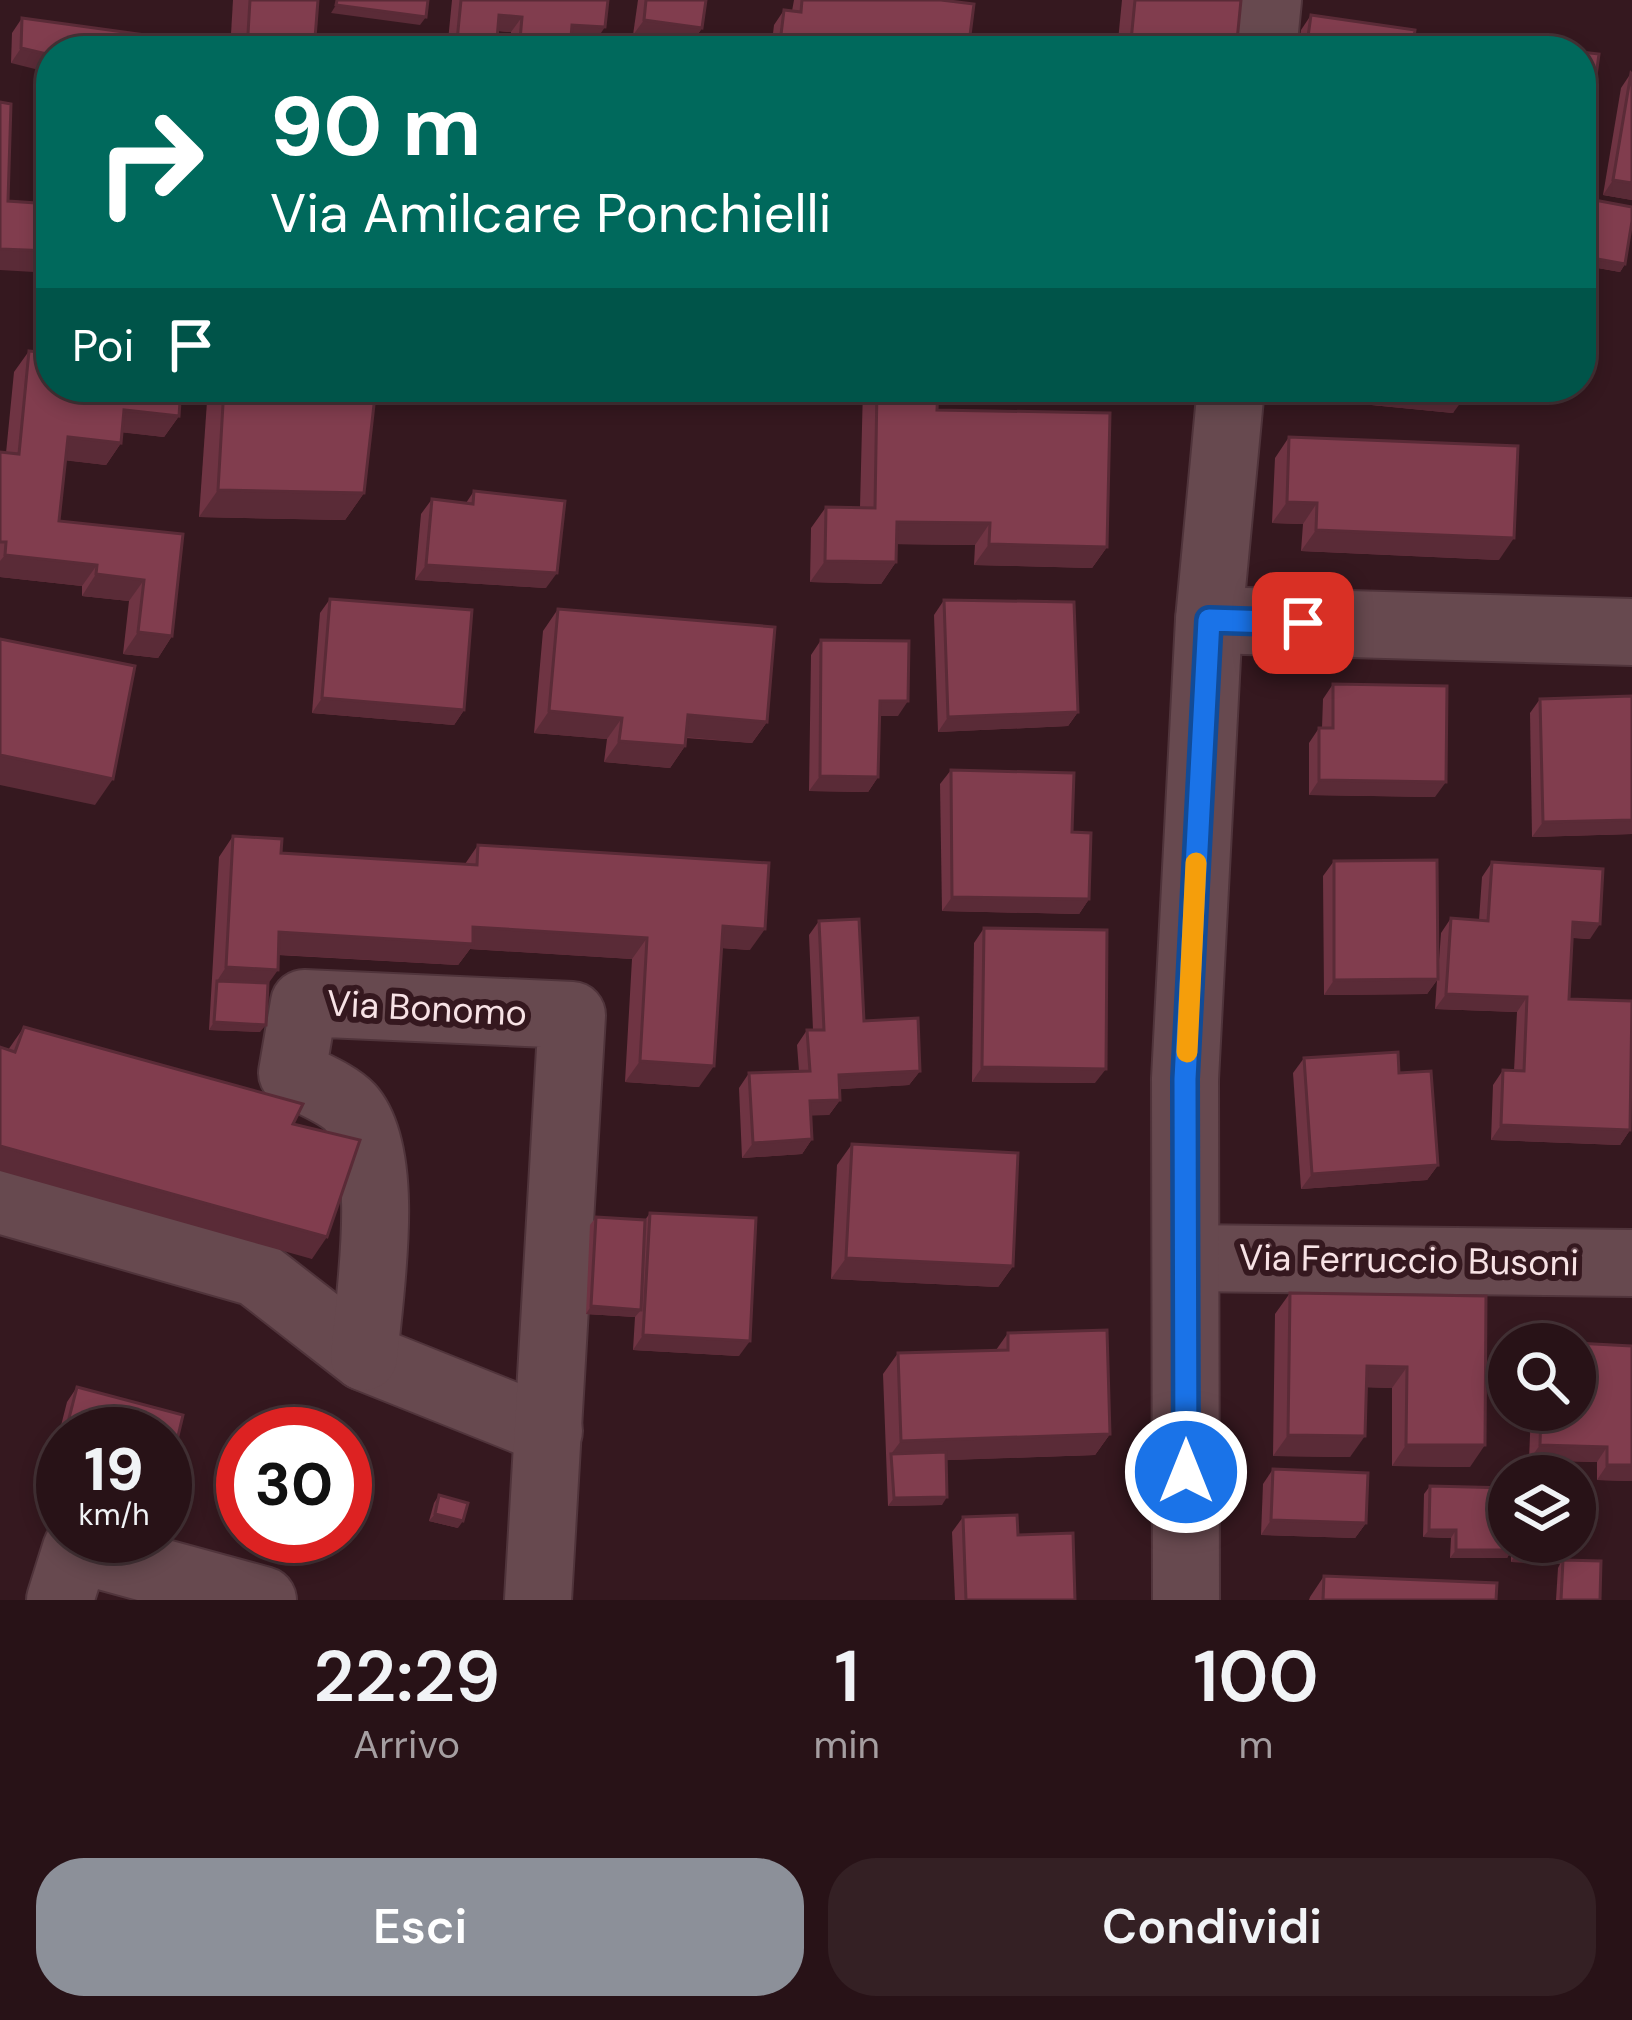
<!DOCTYPE html>
<html lang="it">
<head>
<meta charset="utf-8">
<style>
  body { margin:0; font-family:"DM Sans",sans-serif; background:#342024; color:#f1f3f6; height:100vh; display:flex; flex-direction:column; font-size:45px; white-space:nowrap }
  * { box-sizing:border-box; margin:0 }
  p { font-size:39px; color:#a59ea1 }
  .icon { flex:none; width:66px; height:66px; fill:none; stroke:currentColor; stroke-width:2; stroke-linecap:round; stroke-linejoin:round }
  .map { position:relative; height:1600px; overflow:hidden }
  .details { display:flex; flex-direction:column; background:#281217; flex:1 }
  .details>* { flex:none }
  .top-card { position:absolute; left:36px; top:36px; width:1560px; height:366px; border-radius:48px; box-shadow:0 6px 18px #0003,0 0 0 3px #443236; background:#00695c; color:#fff; overflow:hidden }
  .controls { position:absolute; left:1488px; top:1323px; display:grid; gap:24px }
  .controls a { display:grid; place-items:center; width:108px; height:108px; border-radius:50%; background:#281217; box-shadow:0 6px 18px #0003,0 0 0 3px #443236; font-size:60px }
  .speed { position:absolute; left:36px; top:1407px; display:flex; gap:24px; font-size:60px; font-weight:700; text-align:center }
  .speed>* { display:grid; place-content:center; width:156px; height:156px; border-radius:50%; background:#281217; box-shadow:0 6px 18px #0003,0 0 0 3px #443236; line-height:1 }
  .speed small { font-size:30px; font-weight:400 }
  .speed .limit { border:18px solid #d22; background:#fff; color:#111 }
  .pin { position:absolute; display:grid; place-items:center; width:102px; height:102px; color:#fff; margin:-51px; border-radius:24px; box-shadow:0 6px 18px #0006 }
  .me { position:absolute; width:132px; margin:-66px; rotate:0deg; stroke-linejoin:round; filter:drop-shadow(0 0 9px #0008) }
  .turn { display:flex; align-items:center; gap:42px; height:252px; padding:0 36px; font-size:54px }
  .turn .icon { width:156px; height:156px; stroke-width:2.5 }
  .turn b { display:block; font-size:84px; line-height:102px }
  .then { display:flex; align-items:center; height:114px; padding:0 36px; background:#0003; gap:24px; font-size:45px }
  .eta { display:flex; justify-content:space-evenly; align-items:center; height:204px; text-align:center }
  .eta b { font-size:72px; font-weight:600; line-height:84px }
  .action { display:flex; gap:24px; margin-top:auto; padding:24px 36px }
  .action a { flex:1; height:138px; border-radius:48px; background:#8c9099; color:#fff; font-size:48px; font-weight:600; line-height:138px; text-align:center }
  .action a+a { background:#342024; color:#f1f3f6 }
  .map>svg:first-child { display:block }
  .lines { fill:none; stroke-linecap:round; stroke-linejoin:round }
  .minor-casing { stroke:#50343b; stroke-width:70 }
  .minor { stroke:#67494f; stroke-width:66 }
  .wall { fill:#6f3443 }
  .shaded-wall { fill:#5a2b37 }
  .building { fill:#813d4e; stroke:#5a2b37; stroke-width:3 }
  .route-casing { stroke:#114b97; stroke-width:30 }
  .route { stroke:#1a73e8; stroke-width:21 }
  .slow { stroke:#f59e0b; stroke-width:21 }
  .labels { text-anchor:middle; dominant-baseline:central; stroke-width:12; stroke-linejoin:round; paint-order:stroke }
  .street-label { font-size:36px; fill:#f7e2e5; stroke:#35181f }
</style>
</head>
<body>
<div class="map">
<svg width="1632" height="1600" viewBox="0 0 1632 1600">
  <rect width="100%" height="100%" fill="#35181f"/>
  <g class="lines">
    <defs>
      <g id="minor">
        <path d="M 1263,51 L 1268,0"/>
        <path d="M 1209,620 L 1632,632"/>
        <path d="M 0,1200 L 256,1273 L 364,1357 L 549,1431"/>
        <path d="M 1186,1258 L 1632,1263"/>
        <path d="M 364,1357 C 369,1297 393,1154 350,1107 C 337,1093 309,1083 292,1073 L 304,1003 L 572,1015 L 538,1600"/>
        <path d="M 60,1600 L 76,1549 L 263,1600"/>
        <path d="M 1186,1600 L 1185,1079 L 1209,620 L 1231,387"/>
      </g>
    </defs>
    <use href="#minor" class="minor-casing"/>
    <use href="#minor" class="minor"/>
  </g>
  <g class="wall">
    <path d="M 233,0 L 318,0 L 314,51 L 230,51 Z"/>
    <path d="M 452,0 L 608,0 L 595,42 L 571,40 L 570,51 L 510,51 L 511,32 L 498,31 L 496,51 L 447,51 Z"/>
    <path d="M 638,0 L 706,0 L 702,28 L 692,43 L 633,35 Z"/>
    <path d="M 794,0 L 941,0 L 968,51 L 771,51 L 774,25 L 784,10 L 792,11 Z"/>
    <path d="M 1122,0 L 1241,0 L 1236,51 L 1117,51 Z"/>
    <path d="M 1311,15 L 1412,51 L 1298,51 L 1301,30 Z"/>
    <path d="M 22,18 L 181,51 L 11,63 L 12,33 Z"/>
    <path d="M 1631,73 L 1632,200 L 1603,195 L 1621,88 Z"/>
    <path d="M 1589,199 L 1625,264 L 1620,272 L 1581,265 L 1581,220 L 1583,207 Z"/>
    <path d="M 29,351 L 179,416 L 164,437 L 122,432 L 121,443 L 106,465 L 65,460 L 59,521 L 183,534 L 172,636 L 158,658 L 123,654 L 129,601 L 82,596 L 82,586 L 0,577 L 0,452 L 6,453 L 14,372 Z"/>
    <path d="M 208,387 L 376,387 L 364,493 L 345,520 L 199,517 Z"/>
    <path d="M 863,387 L 938,387 L 937,410 L 1107,547 L 1092,568 L 974,565 L 975,545 L 896,544 L 896,562 L 881,584 L 810,582 L 811,528 L 826,507 L 860,507 Z"/>
    <path d="M 1353,387 L 1465,387 L 1453,413 L 1351,403 Z"/>
    <path d="M 1289,437 L 1499,560 L 1301,551 L 1303,524 L 1272,523 L 1275,458 Z"/>
    <path d="M 474,491 L 546,588 L 415,580 L 421,514 L 432,499 L 466,503 Z"/>
    <path d="M 330,599 L 464,710 L 454,725 L 312,713 L 320,613 Z"/>
    <path d="M 944,600 L 1078,712 L 1068,726 L 938,732 L 934,615 Z"/>
    <path d="M 558,609 L 767,722 L 752,743 L 686,738 L 685,746 L 670,768 L 604,762 L 607,739 L 534,733 L 543,631 Z"/>
    <path d="M 821,640 L 898,716 L 880,716 L 878,777 L 868,792 L 809,791 L 811,655 Z"/>
    <path d="M 1333,684 L 1435,797 L 1309,795 L 1309,743 L 1319,728 L 1322,728 L 1323,699 Z"/>
    <path d="M 1632,696 L 1632,834 L 1532,837 L 1530,713 L 1540,699 Z"/>
    <path d="M 951,770 L 1072,832 L 1089,899 L 1079,914 L 942,911 L 940,784 Z"/>
    <path d="M 233,836 L 281,853 L 465,864 L 478,845 L 750,950 L 721,948 L 699,1087 L 625,1082 L 632,959 L 470,949 L 458,965 L 278,955 L 268,983 L 260,1032 L 209,1030 L 219,857 Z"/>
    <path d="M 1334,861 L 1438,974 L 1441,933 L 1451,918 L 1479,920 L 1482,877 L 1492,862 L 1590,939 L 1573,938 L 1569,999 L 1630,1130 L 1620,1145 L 1491,1140 L 1493,1085 L 1503,1070 L 1514,1071 L 1517,1012 L 1435,1009 L 1437,980 L 1427,994 L 1324,995 L 1323,876 Z"/>
    <path d="M 819,921 L 864,1021 L 920,1071 L 909,1085 L 839,1089 L 840,1100 L 829,1115 L 811,1115 L 812,1139 L 802,1154 L 742,1158 L 739,1088 L 749,1073 L 799,1071 L 797,1045 L 807,1030 L 813,1030 L 809,935 Z"/>
    <path d="M 984,928 L 1095,1083 L 972,1082 L 974,943 Z"/>
    <path d="M 24,1027 L 293,1124 L 312,1259 L 8,1050 Z"/>
    <path d="M 1304,1058 L 1399,1073 L 1438,1165 L 1427,1180 L 1301,1189 L 1293,1073 Z"/>
    <path d="M 852,1144 L 1013,1266 L 998,1287 L 831,1279 L 837,1165 Z"/>
    <path d="M 650,1213 L 739,1356 L 633,1350 L 635,1317 L 586,1314 L 590,1225 L 596,1217 L 645,1220 Z"/>
    <path d="M 1290,1293 L 1486,1296 L 1470,1467 L 1392,1466 L 1392,1388 L 1366,1387 L 1350,1457 L 1273,1456 L 1275,1314 Z"/>
    <path d="M 1008,1333 L 1110,1434 L 1095,1455 L 946,1460 L 942,1505 L 888,1506 L 883,1374 L 898,1353 L 996,1350 Z"/>
    <path d="M 1632,1346 L 1632,1481 L 1597,1480 L 1597,1462 L 1529,1460 L 1531,1410 L 1575,1410 Z"/>
    <path d="M 77,1387 L 183,1415 L 165,1485 L 165,1434 L 63,1434 L 63,1473 L 50,1469 L 67,1402 Z"/>
    <path d="M 1273,1469 L 1366,1523 L 1355,1538 L 1261,1535 L 1263,1484 Z"/>
    <path d="M 1430,1486 L 1509,1542 L 1570,1542 L 1569,1557 L 1567,1560 L 1600,1600 L 1556,1600 L 1558,1568 L 1560,1564 L 1511,1562 L 1511,1551 L 1507,1558 L 1450,1558 L 1451,1538 L 1423,1537 L 1424,1494 Z"/>
    <path d="M 439,1495 L 458,1528 L 429,1521 L 434,1503 Z"/>
    <path d="M 963,1517 L 1018,1535 L 1075,1600 L 955,1600 L 952,1532 Z"/>
    <path d="M 1324,1576 L 1496,1600 L 1309,1600 L 1310,1597 Z"/>
  </g>
  <g class="shaded-wall">
    <path d="M 336,5 L 426,17 L 420,25 L 331,13 Z"/>
    <path d="M 499,15 L 522,17 L 511,32 L 489,30 Z"/>
    <path d="M 644,20 L 702,28 L 692,43 L 633,35 Z"/>
    <path d="M 572,25 L 605,27 L 595,42 L 562,39 Z"/>
    <path d="M 21,48 L 51,55 L 51,73 L 11,63 Z"/>
    <path d="M 1613,180 L 1632,183 L 1632,200 L 1603,195 Z"/>
    <path d="M 0,249 L 51,251 L 51,273 L 0,270 Z"/>
    <path d="M 1581,256 L 1625,264 L 1620,272 L 1581,265 Z"/>
    <path d="M 1361,388 L 1464,398 L 1453,413 L 1351,403 Z"/>
    <path d="M 124,410 L 179,416 L 164,437 L 109,431 Z"/>
    <path d="M 68,437 L 121,443 L 106,465 L 53,459 Z"/>
    <path d="M 218,490 L 364,493 L 345,520 L 199,517 Z"/>
    <path d="M 1287,502 L 1317,503 L 1303,524 L 1272,523 Z"/>
    <path d="M 897,522 L 990,523 L 975,545 L 882,544 Z"/>
    <path d="M 1316,530 L 1514,538 L 1499,560 L 1301,551 Z"/>
    <path d="M 989,544 L 1107,547 L 1092,568 L 974,565 Z"/>
    <path d="M 5,555 L 97,565 L 82,586 L 0,577 L 0,561 Z"/>
    <path d="M 825,561 L 896,562 L 881,584 L 810,582 Z"/>
    <path d="M 426,565 L 557,573 L 546,588 L 415,580 Z"/>
    <path d="M 96,574 L 144,580 L 129,601 L 82,596 Z"/>
    <path d="M 138,632 L 172,636 L 158,658 L 123,654 Z"/>
    <path d="M 322,698 L 464,710 L 454,725 L 312,713 Z"/>
    <path d="M 880,701 L 908,701 L 898,716 L 870,716 Z"/>
    <path d="M 549,711 L 622,718 L 607,739 L 534,733 Z"/>
    <path d="M 1078,712 L 1068,726 L 938,732 L 948,717 Z"/>
    <path d="M 688,715 L 767,722 L 752,743 L 673,736 Z"/>
    <path d="M 619,741 L 685,746 L 670,768 L 604,762 Z"/>
    <path d="M 0,755 L 113,779 L 95,805 L 0,785 Z"/>
    <path d="M 820,776 L 878,777 L 868,792 L 809,791 Z"/>
    <path d="M 1319,780 L 1446,782 L 1435,797 L 1309,795 Z"/>
    <path d="M 1632,820 L 1632,834 L 1532,837 L 1543,822 Z"/>
    <path d="M 952,897 L 1089,899 L 1079,914 L 942,911 Z"/>
    <path d="M 1573,922 L 1600,924 L 1590,939 L 1563,937 Z"/>
    <path d="M 723,926 L 765,929 L 750,950 L 708,947 Z"/>
    <path d="M 473,927 L 647,938 L 632,959 L 470,949 L 458,965 L 265,954 L 279,932 Z"/>
    <path d="M 226,967 L 278,970 L 263,991 L 217,981 Z"/>
    <path d="M 1438,979 L 1427,994 L 1324,995 L 1334,980 Z"/>
    <path d="M 1446,994 L 1527,997 L 1517,1012 L 1435,1009 Z"/>
    <path d="M 214,1022 L 266,1025 L 260,1032 L 209,1030 Z"/>
    <path d="M 640,1061 L 714,1066 L 699,1087 L 625,1082 Z"/>
    <path d="M 982,1067 L 1106,1069 L 1095,1083 L 972,1082 Z"/>
    <path d="M 920,1071 L 909,1085 L 828,1090 L 839,1075 Z"/>
    <path d="M 840,1100 L 829,1115 L 800,1116 L 810,1101 Z"/>
    <path d="M 1501,1125 L 1630,1130 L 1620,1145 L 1491,1140 Z"/>
    <path d="M 812,1139 L 802,1154 L 742,1158 L 753,1143 Z"/>
    <path d="M 0,1146 L 327,1237 L 312,1259 L 0,1171 Z"/>
    <path d="M 1438,1165 L 1427,1180 L 1301,1189 L 1312,1174 Z"/>
    <path d="M 846,1258 L 1013,1266 L 998,1287 L 831,1279 Z"/>
    <path d="M 591,1306 L 641,1310 L 635,1317 L 586,1314 Z"/>
    <path d="M 643,1335 L 750,1341 L 739,1356 L 633,1350 Z"/>
    <path d="M 1367,1366 L 1407,1367 L 1392,1388 L 1352,1387 Z"/>
    <path d="M 1110,1434 L 1095,1455 L 892,1462 L 891,1454 L 901,1441 Z"/>
    <path d="M 1288,1435 L 1365,1436 L 1350,1457 L 1273,1456 Z"/>
    <path d="M 1406,1445 L 1485,1445 L 1470,1467 L 1392,1466 Z"/>
    <path d="M 1540,1445 L 1607,1447 L 1597,1462 L 1529,1460 Z"/>
    <path d="M 60,1454 L 63,1455 L 63,1473 L 50,1469 Z"/>
    <path d="M 1607,1465 L 1632,1465 L 1632,1481 L 1597,1480 Z"/>
    <path d="M 947,1497 L 942,1505 L 888,1506 L 894,1498 Z"/>
    <path d="M 435,1514 L 463,1521 L 458,1528 L 429,1521 Z"/>
    <path d="M 1271,1520 L 1366,1523 L 1355,1538 L 1261,1535 Z"/>
    <path d="M 1429,1530 L 1456,1530 L 1451,1538 L 1423,1537 Z"/>
    <path d="M 1456,1550 L 1512,1550 L 1507,1558 L 1450,1558 Z"/>
    <path d="M 1516,1554 L 1569,1557 L 1563,1565 L 1563,1560 L 1560,1564 L 1511,1562 Z"/>
  </g>
  <g class="building">
    <path d="M 250,0 L 318,0 L 314,51 L 247,51 Z"/>
    <path d="M 337,0 L 428,0 L 426,17 L 336,5 Z"/>
    <path d="M 461,0 L 608,0 L 605,27 L 572,25 L 570,51 L 519,51 L 522,17 L 499,15 L 496,51 L 456,51 Z"/>
    <path d="M 646,0 L 706,0 L 702,28 L 644,20 Z"/>
    <path d="M 802,0 L 941,0 L 974,4 L 968,51 L 779,51 L 784,10 L 801,12 Z"/>
    <path d="M 1135,0 L 1241,0 L 1236,51 L 1130,51 Z"/>
    <path d="M 1311,15 L 1415,30 L 1412,51 L 1306,51 Z"/>
    <path d="M 22,18 L 182,40 L 181,51 L 51,51 L 51,55 L 21,48 Z"/>
    <path d="M 1470,38 L 1576,51 L 1468,51 Z"/>
    <path d="M 1581,52 L 1599,54 L 1584,164 L 1581,164 Z"/>
    <path d="M 1631,73 L 1632,74 L 1632,183 L 1613,180 Z"/>
    <path d="M 0,102 L 11,104 L 8,201 L 51,204 L 51,251 L 0,249 Z"/>
    <path d="M 1589,199 L 1632,207 L 1632,221 L 1625,264 L 1581,256 L 1581,244 Z"/>
    <path d="M 29,351 L 51,353 L 51,387 L 181,387 L 179,416 L 124,410 L 121,443 L 68,437 L 59,521 L 183,534 L 172,636 L 138,632 L 144,580 L 96,574 L 97,565 L 5,555 L 6,542 L 0,542 L 0,452 L 19,454 Z"/>
    <path d="M 224,387 L 376,387 L 364,493 L 218,490 Z"/>
    <path d="M 877,387 L 938,387 L 937,410 L 1110,413 L 1107,547 L 989,544 L 990,523 L 897,522 L 896,562 L 825,561 L 826,507 L 875,508 Z"/>
    <path d="M 1362,387 L 1465,387 L 1464,398 Z"/>
    <path d="M 1289,437 L 1518,446 L 1514,538 L 1316,530 L 1317,503 L 1287,502 Z"/>
    <path d="M 474,491 L 565,501 L 557,573 L 426,565 L 432,499 L 473,504 Z"/>
    <path d="M 330,599 L 472,610 L 464,710 L 322,698 Z"/>
    <path d="M 944,600 L 1074,602 L 1078,712 L 948,717 Z"/>
    <path d="M 558,609 L 775,627 L 767,722 L 688,715 L 685,746 L 619,741 L 622,718 L 549,711 Z"/>
    <path d="M 0,639 L 135,666 L 113,779 L 0,755 Z"/>
    <path d="M 821,640 L 909,641 L 908,701 L 880,701 L 878,777 L 820,776 Z"/>
    <path d="M 1333,684 L 1447,686 L 1446,782 L 1319,780 L 1319,728 L 1333,728 Z"/>
    <path d="M 1632,696 L 1632,820 L 1543,822 L 1540,699 Z"/>
    <path d="M 951,770 L 1074,773 L 1072,832 L 1091,833 L 1089,899 L 952,897 Z"/>
    <path d="M 233,836 L 282,839 L 281,853 L 477,865 L 478,845 L 769,863 L 765,929 L 723,926 L 714,1066 L 640,1061 L 647,938 L 473,927 L 473,944 L 279,932 L 278,970 L 226,967 Z"/>
    <path d="M 1437,860 L 1438,979 L 1334,980 L 1334,861 Z"/>
    <path d="M 1492,862 L 1603,869 L 1600,924 L 1573,922 L 1569,999 L 1632,1001 L 1630,1130 L 1501,1125 L 1503,1070 L 1524,1071 L 1527,997 L 1446,994 L 1451,918 L 1488,921 Z"/>
    <path d="M 859,919 L 864,1021 L 918,1018 L 920,1071 L 839,1075 L 840,1100 L 810,1101 L 812,1139 L 753,1143 L 749,1073 L 810,1071 L 807,1030 L 824,1030 L 819,921 Z"/>
    <path d="M 984,928 L 1107,930 L 1106,1069 L 982,1067 Z"/>
    <path d="M 217,981 L 268,983 L 266,1025 L 214,1022 Z"/>
    <path d="M 24,1027 L 303,1104 L 293,1124 L 360,1140 L 327,1237 L 0,1146 L 0,1047 L 15,1052 Z"/>
    <path d="M 1398,1052 L 1399,1073 L 1431,1071 L 1438,1165 L 1312,1174 L 1304,1058 Z"/>
    <path d="M 852,1144 L 1018,1153 L 1013,1266 L 846,1258 Z"/>
    <path d="M 650,1213 L 756,1218 L 750,1341 L 643,1335 Z"/>
    <path d="M 596,1217 L 645,1220 L 641,1310 L 591,1306 Z"/>
    <path d="M 1290,1293 L 1486,1296 L 1485,1445 L 1406,1445 L 1407,1367 L 1367,1366 L 1365,1436 L 1288,1435 Z"/>
    <path d="M 1107,1330 L 1110,1434 L 901,1441 L 898,1353 L 1008,1350 L 1008,1333 Z"/>
    <path d="M 1575,1343 L 1632,1346 L 1632,1465 L 1607,1465 L 1607,1447 L 1540,1445 L 1541,1410 L 1575,1410 Z"/>
    <path d="M 77,1387 L 183,1415 L 167,1482 L 165,1482 L 165,1434 L 65,1434 Z"/>
    <path d="M 946,1452 L 947,1497 L 894,1498 L 891,1454 Z"/>
    <path d="M 1273,1469 L 1368,1473 L 1366,1523 L 1271,1520 Z"/>
    <path d="M 1430,1486 L 1509,1488 L 1509,1542 L 1512,1542 L 1512,1550 L 1456,1550 L 1456,1530 L 1429,1530 Z"/>
    <path d="M 439,1495 L 468,1503 L 463,1521 L 435,1514 Z"/>
    <path d="M 1017,1515 L 1018,1535 L 1073,1533 L 1075,1600 L 966,1600 L 963,1517 Z"/>
    <path d="M 1517,1542 L 1570,1542 L 1569,1557 L 1516,1554 Z"/>
    <path d="M 1563,1560 L 1601,1561 L 1600,1600 L 1561,1600 Z"/>
    <path d="M 1324,1576 L 1497,1583 L 1496,1600 L 1323,1600 Z"/>
  </g>
  <g class="lines">
    <defs>
      <path id="route" d="M 1186,1472 L 1185,1079 L 1209,620 L 1303,623"/>
    </defs>
    <use href="#route" class="route-casing"/>
    <use href="#route" class="route"/>
    <path class="slow" d="M 1187,1052 L 1196,863"/>
  </g>
  <g class="labels">
    <g class="street-label">
      <text transform="translate(427 1008) rotate(3)">Via Bonomo</text>
      <text transform="translate(1409 1260) rotate(1)">Via Ferruccio Busoni</text>
    </g>
  </g>
</svg>
<div class="controls">
<a><svg class="icon" aria-label="search" viewBox="0 0 24 24"><circle cx="10" cy="10" r="6"/><path d="M15 15l6 6"/></svg></a>
<a><svg class="icon" aria-label="layers" viewBox="0 0 24 24"><path d="M12 4l9 5-9 5-9-5zM3 14l9 5 9-5"/></svg></a>
</div>
<div class="speed"><div>19<small>km/h</small></div><div class="limit">30</div></div>
<div class="pin" style="left:1303px;top:623px;background:#d93025"><svg class="icon" aria-label="arrive" viewBox="0 0 24 24"><path d="M6 21V4h12l-3 4 3 4H6"/></svg></div>
<svg class="me" style="left:1186px;top:1472px" viewBox="-20 -20 40 40"><circle r="17" fill="#1a73e8" stroke="#fff" stroke-width="3"/><path d="M0-11L8 9 0 5-8 9z" fill="#fff"/></svg>
<div class="top-card">
<div class="turn"><svg class="icon" aria-label="right" viewBox="0 0 24 24"><path d="M7 20v-9h11M14 6l5 5-5 5"/></svg><div><b>90 m</b>Via Amilcare Ponchielli</div></div>
<div class="then">Poi<svg class="icon" aria-label="arrive" viewBox="0 0 24 24"><path d="M6 21V4h12l-3 4 3 4H6"/></svg></div>
</div>
</div>
<section class="details">
<div class="eta">
<div><b>22:29</b><p>Arrivo</p></div>
<div><b>1</b><p>min</p></div>
<div><b>100</b><p>m</p></div>
</div>
<div class="action"><a>Esci</a><a>Condividi</a></div>
</section>
</body>
</html>
